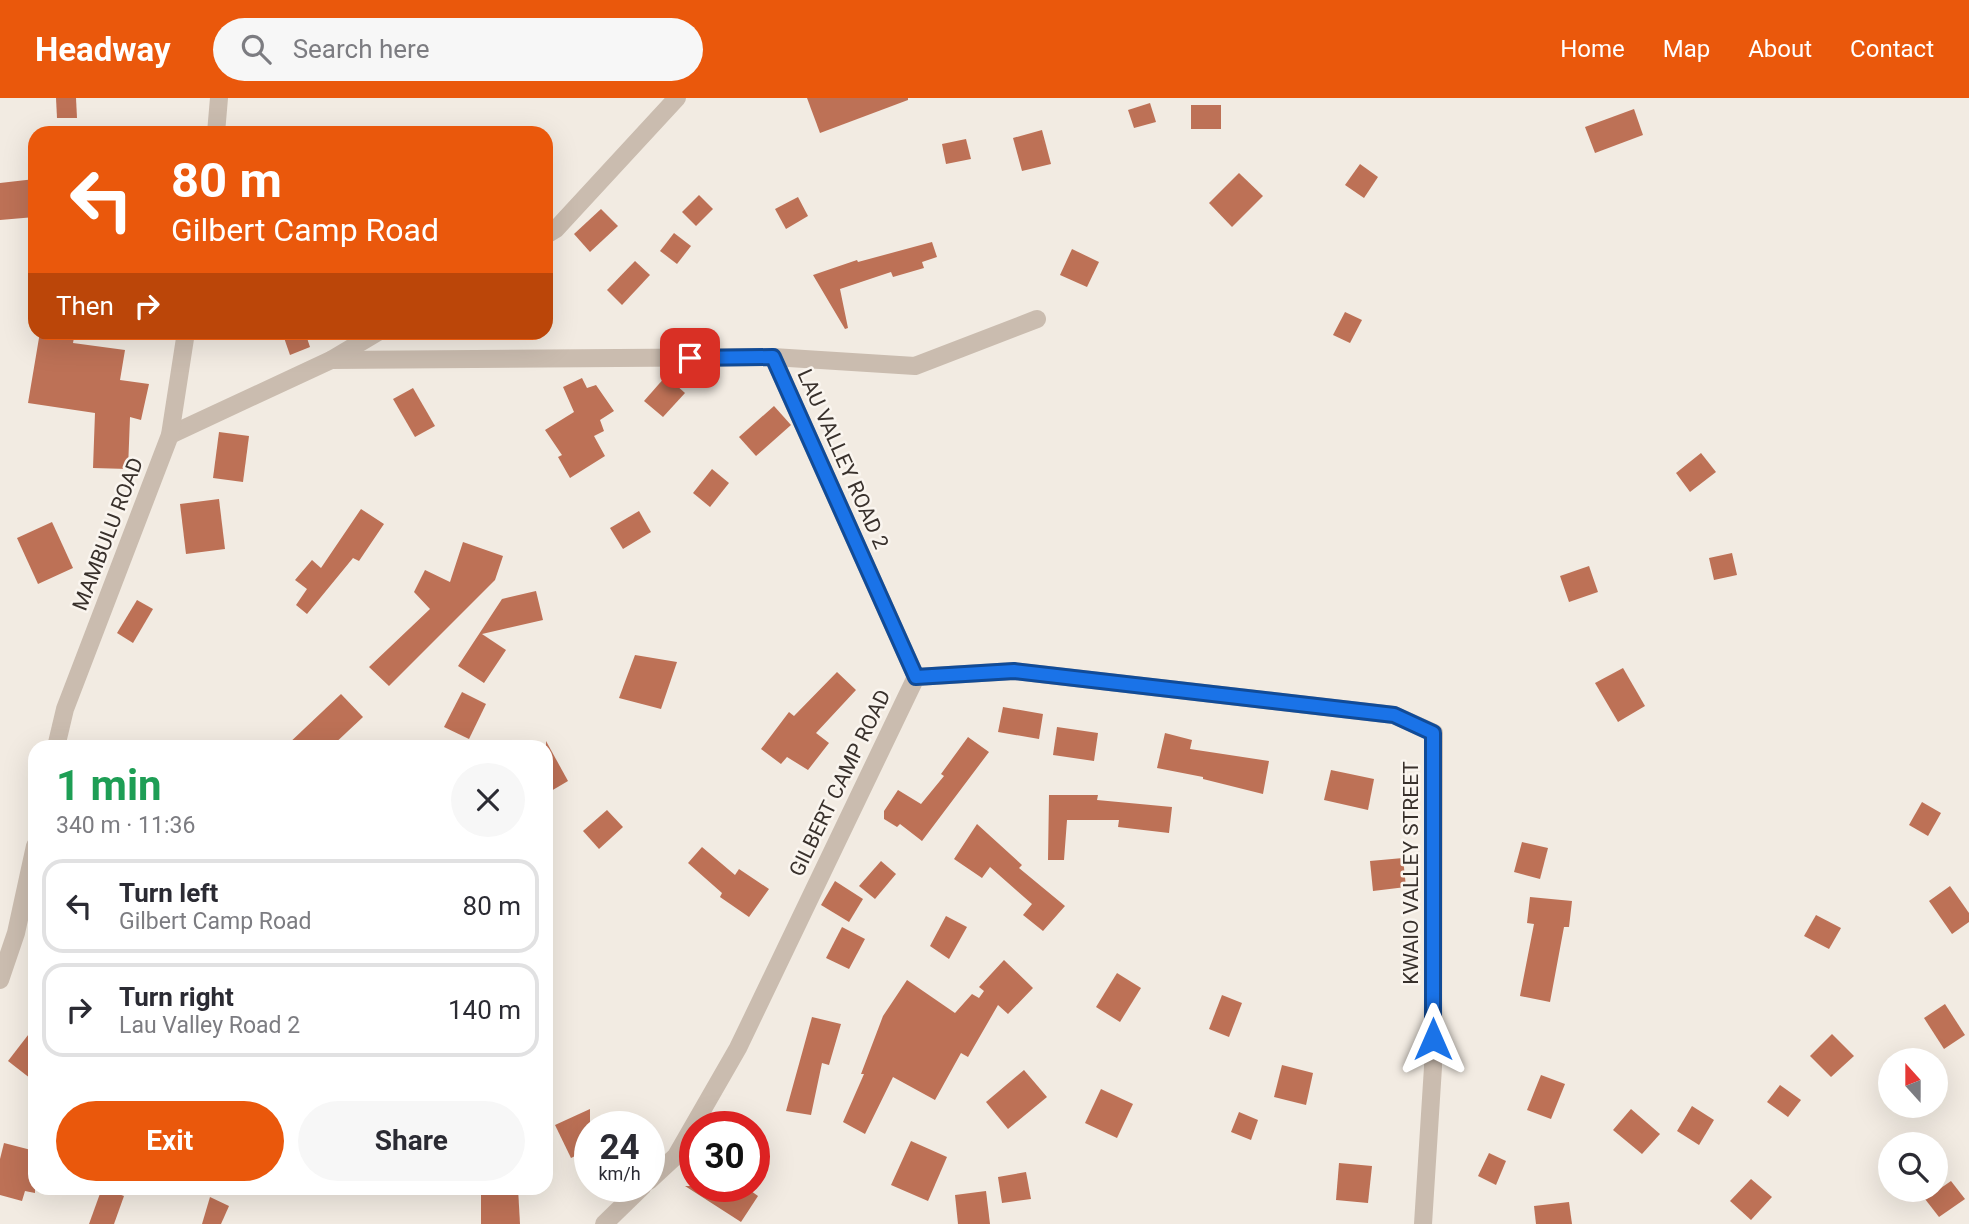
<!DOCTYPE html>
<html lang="en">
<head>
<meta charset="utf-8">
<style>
  body { margin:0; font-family:Roboto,sans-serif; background:#f7f7f7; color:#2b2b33; height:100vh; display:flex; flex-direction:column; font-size:26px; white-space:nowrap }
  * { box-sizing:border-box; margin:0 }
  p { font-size:23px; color:#7c7c81 }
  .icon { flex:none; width:38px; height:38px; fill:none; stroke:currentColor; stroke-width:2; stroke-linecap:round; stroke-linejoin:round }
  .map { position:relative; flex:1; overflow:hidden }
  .sheet { position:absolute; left:28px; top:642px; width:525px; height:455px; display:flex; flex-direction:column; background:#fff; border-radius:21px; box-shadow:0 7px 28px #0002 }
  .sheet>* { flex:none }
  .top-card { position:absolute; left:28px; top:28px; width:525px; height:214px; border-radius:21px; box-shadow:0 7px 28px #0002; background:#ea580c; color:#fff; overflow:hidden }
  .needle { width:46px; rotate:339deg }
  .controls { position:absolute; left:1878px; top:950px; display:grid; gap:14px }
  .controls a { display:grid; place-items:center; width:70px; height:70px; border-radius:50%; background:#fff; box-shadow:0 7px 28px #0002; font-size:35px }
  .speed { position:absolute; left:574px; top:1013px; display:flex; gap:14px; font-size:35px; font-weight:700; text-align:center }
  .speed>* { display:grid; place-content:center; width:91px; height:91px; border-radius:50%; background:#fff; box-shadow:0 7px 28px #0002; line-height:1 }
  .speed small { font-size:18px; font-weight:400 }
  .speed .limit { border:10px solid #d22; background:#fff; color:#111 }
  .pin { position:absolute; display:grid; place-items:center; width:60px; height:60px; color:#fff; margin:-30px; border-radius:14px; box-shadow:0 4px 10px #0006 }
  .me { position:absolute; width:77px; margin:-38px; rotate:0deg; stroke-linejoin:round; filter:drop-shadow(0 0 5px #0008) }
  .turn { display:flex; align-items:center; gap:24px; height:147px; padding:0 28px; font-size:32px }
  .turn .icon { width:91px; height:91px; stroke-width:2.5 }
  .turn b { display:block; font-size:49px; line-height:60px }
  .then { display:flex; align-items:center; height:66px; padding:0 28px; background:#0003; gap:14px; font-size:26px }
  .round { display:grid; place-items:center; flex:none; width:74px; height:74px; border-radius:37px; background:#f7f7f7 }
  .head { display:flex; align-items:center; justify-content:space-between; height:119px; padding:0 28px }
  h1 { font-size:42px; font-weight:700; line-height:52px; color:#1e9e55 }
  .action { display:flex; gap:14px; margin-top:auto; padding:14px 28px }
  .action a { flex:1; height:80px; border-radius:42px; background:#ea580c; color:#fff; font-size:28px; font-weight:700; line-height:80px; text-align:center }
  .action a+a { background:#f7f7f7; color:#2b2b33 }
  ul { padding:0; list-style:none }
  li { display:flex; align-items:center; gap:21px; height:94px; margin:0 14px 10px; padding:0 14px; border:4px solid #e1e1e2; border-radius:21px }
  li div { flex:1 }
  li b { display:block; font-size:26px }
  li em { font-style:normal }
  header { display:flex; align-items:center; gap:42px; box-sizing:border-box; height:98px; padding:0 35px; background:#ea580c; color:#fff }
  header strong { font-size:33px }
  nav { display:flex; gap:38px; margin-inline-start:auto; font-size:24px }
  .search { width:490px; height:63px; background:#f7f7f7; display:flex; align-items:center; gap:18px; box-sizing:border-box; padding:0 24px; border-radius:38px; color:#7c7c81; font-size:26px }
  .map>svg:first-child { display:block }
  .building { fill:#bd7156 }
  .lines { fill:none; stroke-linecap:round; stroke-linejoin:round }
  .minor { stroke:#cabcaf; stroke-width:18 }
  .route-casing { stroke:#114b97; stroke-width:18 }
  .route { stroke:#1a73e8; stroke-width:12 }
  .labels { text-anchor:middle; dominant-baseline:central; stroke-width:5; stroke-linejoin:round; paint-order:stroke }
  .street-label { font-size:21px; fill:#39312c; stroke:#faf5ef }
</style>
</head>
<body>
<header>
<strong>Headway</strong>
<div class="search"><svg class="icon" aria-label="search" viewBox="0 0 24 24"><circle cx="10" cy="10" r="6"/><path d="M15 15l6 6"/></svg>Search here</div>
<nav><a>Home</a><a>Map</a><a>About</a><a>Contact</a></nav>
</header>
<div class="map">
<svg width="1969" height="1126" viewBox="0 0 1969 1126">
  <rect width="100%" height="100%" fill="#f2ebe2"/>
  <g class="building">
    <path d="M 56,0 L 76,0 L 77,20 L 57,20 Z"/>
    <path d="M 807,0 L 908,0 L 908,2 L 820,35 Z"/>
    <path d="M 1150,5 L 1156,24 L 1134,30 L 1128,12 Z"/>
    <rect x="1191" y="7" width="30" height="24"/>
    <path d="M 1634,11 L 1643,37 L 1595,55 L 1585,29 Z"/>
    <path d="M 1042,32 L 1051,66 L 1022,73 L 1013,40 Z"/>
    <path d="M 966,41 L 971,61 L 946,66 L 942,46 Z"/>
    <path d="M 1360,66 L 1378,79 L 1364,100 L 1345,87 Z"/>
    <path d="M 1239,75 L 1263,98 L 1232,129 L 1209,105 Z"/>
    <path d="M 35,81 L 35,119 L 0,122 L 0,85 Z"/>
    <path d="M 699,97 L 713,111 L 696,128 L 682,114 Z"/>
    <path d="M 798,99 L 808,118 L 786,131 L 775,111 Z"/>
    <path d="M 601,111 L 618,128 L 590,154 L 574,136 Z"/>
    <path d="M 674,135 L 691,148 L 677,166 L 660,153 Z"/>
    <path d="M 932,144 L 937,159 L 922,164 L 924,170 L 893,179 L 891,174 L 840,191 L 848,230 L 845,231 L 813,177 L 857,162 L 858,164 Z"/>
    <path d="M 1072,151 L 1099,164 L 1087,189 L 1060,177 Z"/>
    <path d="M 635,163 L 650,177 L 622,207 L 607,192 Z"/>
    <path d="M 1345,214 L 1362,222 L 1350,245 L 1333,237 Z"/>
    <path d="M 40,234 L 75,234 L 73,245 L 125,252 L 120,282 L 149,286 L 141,322 L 130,319 L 128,371 L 93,370 L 95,315 L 28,305 Z"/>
    <path d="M 282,234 L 305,234 L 310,249 L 290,257 Z"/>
    <path d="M 666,278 L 685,295 L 663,319 L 644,303 Z"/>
    <path d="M 582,280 L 587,290 L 596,287 L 614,313 L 600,322 L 604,333 L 594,338 L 605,358 L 570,380 L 558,359 L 562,357 L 545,332 L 574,314 L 563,289 Z"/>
    <path d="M 413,290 L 435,328 L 415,339 L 393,301 Z"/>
    <path d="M 774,308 L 791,327 L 756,358 L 739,339 Z"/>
    <path d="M 219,334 L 249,338 L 243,384 L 213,380 Z"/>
    <path d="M 1701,355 L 1716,374 L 1690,394 L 1676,375 Z"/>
    <path d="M 712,371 L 729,385 L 710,409 L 693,395 Z"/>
    <path d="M 219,401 L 225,451 L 186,456 L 180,406 Z"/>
    <path d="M 361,411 L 384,426 L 359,463 L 353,460 L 307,516 L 296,507 L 307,491 L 295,482 L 312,462 L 321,470 Z"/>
    <path d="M 639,413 L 651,434 L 623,451 L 610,430 Z"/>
    <path d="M 52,424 L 73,470 L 38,486 L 17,440 Z"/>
    <path d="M 463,444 L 503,458 L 495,482 L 389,588 L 369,569 L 430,511 L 414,494 L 425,472 L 450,484 Z"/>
    <path d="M 1732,455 L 1737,477 L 1714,482 L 1709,460 Z"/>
    <path d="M 1589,468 L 1598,494 L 1569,504 L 1560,478 Z"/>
    <path d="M 536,493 L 543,522 L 482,536 L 506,552 L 484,585 L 458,568 L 502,501 Z"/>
    <path d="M 137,502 L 153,511 L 133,545 L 117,535 Z"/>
    <path d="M 635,557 L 677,564 L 661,611 L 619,600 Z"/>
    <path d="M 1623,570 L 1645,608 L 1618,624 L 1595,585 Z"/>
    <path d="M 837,574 L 856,592 L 816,635 L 829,645 L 808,672 L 787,659 L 781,666 L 761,651 L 789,614 L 794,618 Z"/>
    <path d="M 462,594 L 486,606 L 469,641 L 444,629 Z"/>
    <path d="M 341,596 L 363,619 L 331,649 L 285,649 Z"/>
    <path d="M 1003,609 L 1043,616 L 1039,641 L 998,634 Z"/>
    <path d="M 1057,629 L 1098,635 L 1094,663 L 1053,657 Z"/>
    <path d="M 1165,635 L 1192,642 L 1190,651 L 1269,663 L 1263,696 L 1203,681 L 1203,679 L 1157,670 Z"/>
    <path d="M 968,639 L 989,654 L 922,743 L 900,726 L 897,729 L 884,721 L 884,713 L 898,692 L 921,706 L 944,678 L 941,676 Z"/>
    <path d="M 546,643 L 568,683 L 546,696 Z"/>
    <path d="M 1331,672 L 1374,681 L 1368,712 L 1324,702 Z"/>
    <path d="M 1049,697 L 1098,697 L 1097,702 L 1172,709 L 1169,735 L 1118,729 L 1119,722 L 1067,722 L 1064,762 L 1048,762 Z"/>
    <path d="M 1922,704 L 1941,715 L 1928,738 L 1909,727 Z"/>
    <path d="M 607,712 L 623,729 L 599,751 L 583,733 Z"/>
    <path d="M 977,726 L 1022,767 L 1019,770 L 1065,808 L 1043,833 L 1023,817 L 1032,806 L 990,769 L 982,780 L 954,761 Z"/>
    <path d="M 1522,744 L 1548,750 L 1540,781 L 1514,774 Z"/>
    <path d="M 702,749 L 735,777 L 739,771 L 769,791 L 749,819 L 720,799 L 722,795 L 688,765 Z"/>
    <path d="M 1403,760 L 1406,789 L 1373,793 L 1370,763 Z"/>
    <path d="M 881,763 L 896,776 L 875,801 L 859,788 Z"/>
    <path d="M 835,783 L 863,801 L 849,824 L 821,807 Z"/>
    <path d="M 1950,788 L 1969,815 L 1969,824 L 1952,836 L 1929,803 Z"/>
    <path d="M 1530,799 L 1572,803 L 1569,829 L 1564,829 L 1550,904 L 1520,898 L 1534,826 L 1527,825 Z"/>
    <path d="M 1816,817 L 1841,830 L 1829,851 L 1804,838 Z"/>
    <path d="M 946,818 L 967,829 L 949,861 L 930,848 Z"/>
    <path d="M 842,829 L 865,841 L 849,871 L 826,860 Z"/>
    <path d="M 1004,862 L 1033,890 L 1008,916 L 998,907 L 968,959 L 961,955 L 935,1002 L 893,979 L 865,1036 L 843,1024 L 864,976 L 861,976 L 883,918 L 907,882 L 955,915 L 972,896 L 979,900 L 984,893 L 979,889 Z"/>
    <path d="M 1117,875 L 1141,890 L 1120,924 L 1096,909 Z"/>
    <path d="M 1222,897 L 1242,905 L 1229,939 L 1209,931 Z"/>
    <path d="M 1945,906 L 1965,937 L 1944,951 L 1924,920 Z"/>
    <path d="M 812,919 L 841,926 L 829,967 L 822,965 L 811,1017 L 786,1013 Z"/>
    <path d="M 35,928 L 35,984 L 8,963 Z"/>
    <path d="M 1832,936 L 1854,958 L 1831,979 L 1810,958 Z"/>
    <path d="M 1282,967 L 1313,975 L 1306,1007 L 1274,999 Z"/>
    <path d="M 1024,972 L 1047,999 L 1008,1031 L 986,1004 Z"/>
    <path d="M 1541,977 L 1565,986 L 1551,1021 L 1527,1012 Z"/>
    <path d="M 1780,987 L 1801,1002 L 1788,1019 L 1767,1004 Z"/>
    <path d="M 1101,991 L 1133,1006 L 1117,1040 L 1085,1025 Z"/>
    <path d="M 1692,1008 L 1714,1022 L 1699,1047 L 1677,1033 Z"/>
    <path d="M 590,1011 L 590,1051 L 571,1060 L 555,1027 Z"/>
    <path d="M 1631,1011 L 1660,1036 L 1642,1056 L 1613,1032 Z"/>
    <path d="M 1239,1014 L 1258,1022 L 1251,1042 L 1231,1034 Z"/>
    <path d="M 911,1043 L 947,1059 L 928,1103 L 891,1087 Z"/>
    <path d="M 4,1045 L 35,1053 L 35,1095 L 25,1093 L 22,1103 L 0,1097 L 0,1061 Z"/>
    <path d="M 1489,1055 L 1506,1063 L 1496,1087 L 1478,1078 Z"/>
    <path d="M 1339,1065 L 1372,1068 L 1368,1105 L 1336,1102 Z"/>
    <path d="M 1026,1074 L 1031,1101 L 1002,1105 L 998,1079 Z"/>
    <path d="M 1751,1081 L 1772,1099 L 1751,1122 L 1730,1103 Z"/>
    <path d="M 1951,1083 L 1965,1101 L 1939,1119 L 1925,1101 Z"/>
    <path d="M 685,1088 L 744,1088 L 758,1098 L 741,1124 Z"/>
    <path d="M 102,1090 L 124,1098 L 114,1126 L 89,1126 Z"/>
    <path d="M 481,1090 L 518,1090 L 520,1126 L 481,1126 Z"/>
    <path d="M 986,1093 L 990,1126 L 958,1126 L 955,1097 Z"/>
    <path d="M 210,1099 L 229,1108 L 221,1126 L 202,1126 Z"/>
    <path d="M 1569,1104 L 1572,1126 L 1536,1126 L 1534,1108 Z"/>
  </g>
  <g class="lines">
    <g class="minor">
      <path d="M 216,35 L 219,0"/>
      <path d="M 546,137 L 556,131 L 677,0"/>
      <path d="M 773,259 L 916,579"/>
      <path d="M 331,262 L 773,259 L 915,268 L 1037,221"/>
      <path d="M 170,337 L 331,262 L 378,234"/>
      <path d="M 56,649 L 65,611 L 170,337 L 186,234"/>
      <path d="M 0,882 L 16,835 L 35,748"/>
      <path d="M 649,1083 L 676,1058 L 738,950 L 916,579 L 1014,573 L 1394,617 L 1434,635 L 1433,969 L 1423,1126"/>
      <path d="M 604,1126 L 643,1088"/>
    </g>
  </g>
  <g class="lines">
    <defs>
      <path id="route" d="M 690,260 L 773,259 L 916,579 L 1014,573 L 1394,617 L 1433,635 L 1433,941"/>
    </defs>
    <use href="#route" class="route-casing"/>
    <use href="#route" class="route"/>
  </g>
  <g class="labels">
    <g class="street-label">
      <text transform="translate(843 361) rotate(66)">LAU VALLEY ROAD 2</text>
      <text transform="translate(108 436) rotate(-69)">MAMBULU ROAD</text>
      <text transform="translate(840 685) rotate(-64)">GILBERT CAMP ROAD</text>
      <text transform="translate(1411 775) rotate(-90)">KWAIO VALLEY STREET</text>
    </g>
  </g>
</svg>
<div class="controls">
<a><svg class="needle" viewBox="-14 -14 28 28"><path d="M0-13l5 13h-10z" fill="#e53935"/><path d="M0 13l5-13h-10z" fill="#7c7c81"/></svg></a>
<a><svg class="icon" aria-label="search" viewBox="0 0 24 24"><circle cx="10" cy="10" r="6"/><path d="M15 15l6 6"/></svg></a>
</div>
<div class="speed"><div>24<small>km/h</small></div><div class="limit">30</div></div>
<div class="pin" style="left:690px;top:260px;background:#d93025"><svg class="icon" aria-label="arrive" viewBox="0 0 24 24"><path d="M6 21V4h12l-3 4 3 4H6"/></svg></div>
<svg class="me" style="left:1433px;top:941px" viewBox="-20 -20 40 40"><path d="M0-17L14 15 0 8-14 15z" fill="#1a73e8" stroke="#fff" stroke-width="4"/></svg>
<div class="top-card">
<div class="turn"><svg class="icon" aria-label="left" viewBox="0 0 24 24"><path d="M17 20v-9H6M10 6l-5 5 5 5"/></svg><div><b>80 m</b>Gilbert Camp Road</div></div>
<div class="then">Then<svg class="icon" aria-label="right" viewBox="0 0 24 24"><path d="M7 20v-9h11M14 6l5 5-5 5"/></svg></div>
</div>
<section class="sheet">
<div class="head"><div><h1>1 min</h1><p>340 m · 11:36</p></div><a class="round"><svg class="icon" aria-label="close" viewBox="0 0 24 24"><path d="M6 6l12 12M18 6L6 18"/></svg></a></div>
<ul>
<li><svg class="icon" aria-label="left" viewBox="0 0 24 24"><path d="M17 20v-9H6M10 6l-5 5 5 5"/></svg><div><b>Turn left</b><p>Gilbert Camp Road</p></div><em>80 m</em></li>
<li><svg class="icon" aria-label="right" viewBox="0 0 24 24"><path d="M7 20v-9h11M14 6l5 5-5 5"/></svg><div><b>Turn right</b><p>Lau Valley Road 2</p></div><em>140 m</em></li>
</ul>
<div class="action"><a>Exit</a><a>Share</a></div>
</section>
</div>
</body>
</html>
